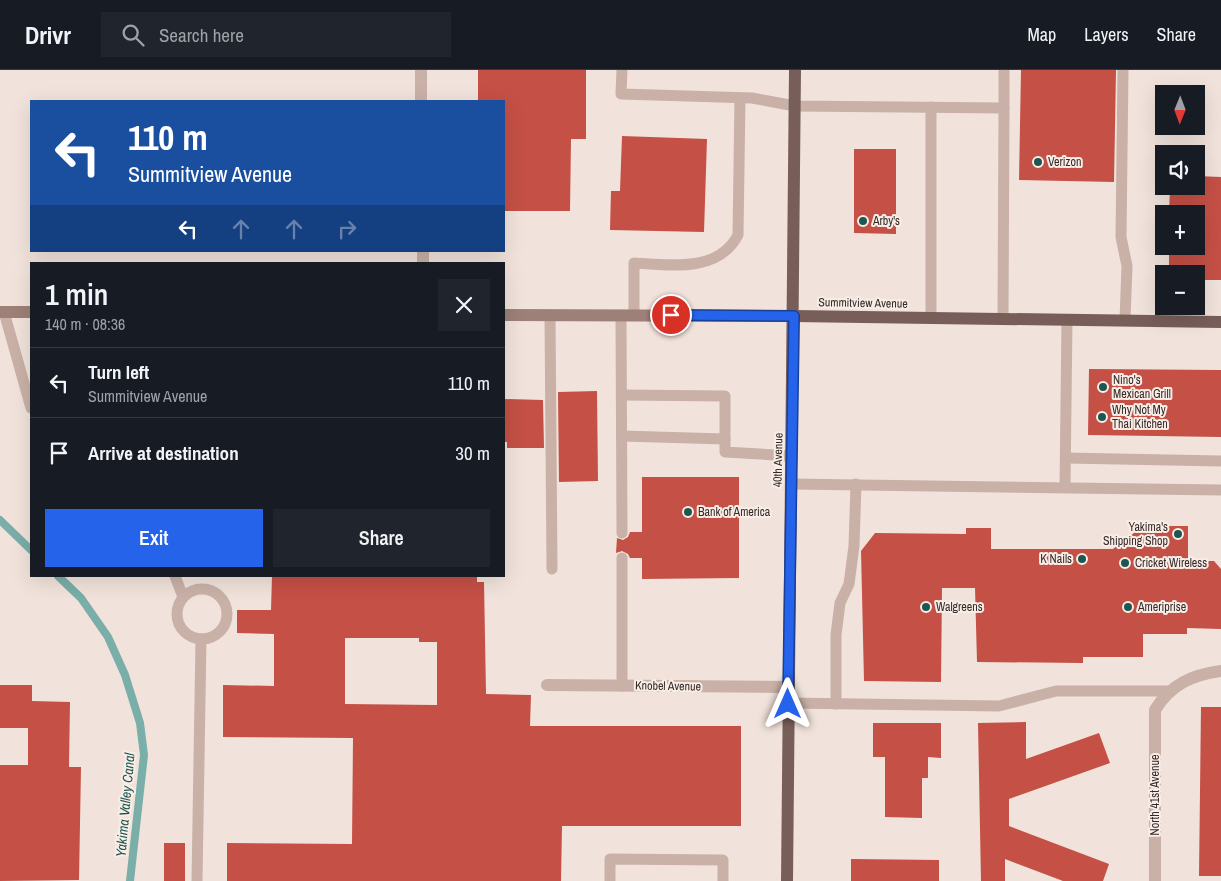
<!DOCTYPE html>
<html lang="en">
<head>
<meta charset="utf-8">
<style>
  body { margin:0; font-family:"Archivo Narrow",sans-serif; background:#20242c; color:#f1f3f6; height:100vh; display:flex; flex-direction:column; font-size:19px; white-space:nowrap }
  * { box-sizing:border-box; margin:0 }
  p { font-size:16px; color:#9ea1a6 }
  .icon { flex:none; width:28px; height:28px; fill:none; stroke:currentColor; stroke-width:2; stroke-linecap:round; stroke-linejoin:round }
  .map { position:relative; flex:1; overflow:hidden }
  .sheet { position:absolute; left:30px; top:192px; width:475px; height:315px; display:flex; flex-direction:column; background:#171b24; border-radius:0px; box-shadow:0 5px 20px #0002 }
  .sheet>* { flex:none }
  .top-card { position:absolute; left:30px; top:30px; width:475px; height:152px; border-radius:0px; box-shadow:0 5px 20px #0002; background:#1a4fa0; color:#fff; overflow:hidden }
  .needle { width:32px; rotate:181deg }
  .fabs { position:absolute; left:1155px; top:15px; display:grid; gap:10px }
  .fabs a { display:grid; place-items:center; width:50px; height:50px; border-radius:0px; background:#171b24; box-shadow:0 5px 20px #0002; font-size:25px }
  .pin { position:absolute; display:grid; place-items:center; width:42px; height:42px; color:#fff; margin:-21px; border:2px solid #fff; border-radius:50%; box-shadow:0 1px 5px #0007 }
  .me { position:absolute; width:55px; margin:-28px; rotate:0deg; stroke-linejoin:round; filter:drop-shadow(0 0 4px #0008) }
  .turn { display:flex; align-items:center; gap:18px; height:105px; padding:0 15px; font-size:22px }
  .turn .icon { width:65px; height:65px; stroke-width:2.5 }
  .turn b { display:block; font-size:35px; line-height:42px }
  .lanes { display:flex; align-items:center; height:48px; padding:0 15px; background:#0003; justify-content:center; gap:25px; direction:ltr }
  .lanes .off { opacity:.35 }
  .round { display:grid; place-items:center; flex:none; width:52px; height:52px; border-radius:0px; background:#20242c }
  .summary { display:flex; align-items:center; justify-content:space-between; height:85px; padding:0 15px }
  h1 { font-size:30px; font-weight:600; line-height:38px }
  .action { display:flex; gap:10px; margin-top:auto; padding:10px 15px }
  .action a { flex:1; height:58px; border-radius:0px; background:#2563eb; color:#fff; font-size:20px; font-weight:600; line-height:58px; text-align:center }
  .action a+a { background:#20242c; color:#f1f3f6 }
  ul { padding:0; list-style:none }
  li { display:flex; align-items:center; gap:15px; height:70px; padding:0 15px; border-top:1px solid #363941 }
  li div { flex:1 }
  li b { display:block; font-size:19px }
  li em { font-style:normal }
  header { display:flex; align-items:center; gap:30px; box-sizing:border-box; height:70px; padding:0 25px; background:#171b24; border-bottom:1px solid #363941 }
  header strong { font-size:24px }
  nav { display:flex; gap:28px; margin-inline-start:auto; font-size:18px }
  .search { width:350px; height:45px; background:#20242c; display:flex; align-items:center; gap:12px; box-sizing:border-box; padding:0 18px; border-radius:0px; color:#9ea1a6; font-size:19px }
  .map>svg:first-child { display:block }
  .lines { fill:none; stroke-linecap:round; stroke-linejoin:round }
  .stream { stroke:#7aaea8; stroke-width:8 }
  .building { fill:#c55046; fill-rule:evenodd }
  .lane { stroke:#c9b1a7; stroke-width:11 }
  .street { stroke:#c9b1a7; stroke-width:12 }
  .secondary { stroke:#9d8078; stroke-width:12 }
  .primary { stroke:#785e59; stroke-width:12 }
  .route-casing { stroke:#184099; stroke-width:12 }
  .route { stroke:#2563eb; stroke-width:9 }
  .poi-dot { fill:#1d5751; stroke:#f9eee7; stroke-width:2 }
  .labels { text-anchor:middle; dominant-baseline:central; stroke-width:4; stroke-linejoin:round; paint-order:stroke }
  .poi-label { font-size:12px; fill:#362a28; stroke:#f9eee7; text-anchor:start }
  .street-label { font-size:12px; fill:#362a28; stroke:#f9eee7 }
  .water-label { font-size:14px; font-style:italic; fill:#1d5751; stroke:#f9eee7 }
</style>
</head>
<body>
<header>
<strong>Drivr</strong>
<div class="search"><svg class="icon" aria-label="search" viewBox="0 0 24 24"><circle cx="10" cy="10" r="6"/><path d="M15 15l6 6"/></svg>Search here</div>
<nav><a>Map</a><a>Layers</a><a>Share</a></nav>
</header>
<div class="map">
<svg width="1221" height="811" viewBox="0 0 1221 811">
  <rect width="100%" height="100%" fill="#f1e3db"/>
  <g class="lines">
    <g class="stream">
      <path d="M 0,450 L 31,480"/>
      <path d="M 58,506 L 81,528 L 108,567 L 125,605 L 140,653 L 144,685 L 130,811"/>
    </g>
  </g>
  <g class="building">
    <path d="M 478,0 L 586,0 L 586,69 L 571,69 L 570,141 L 504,141 L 504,31 L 478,31 Z"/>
    <path d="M 1021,0 L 1116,0 L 1114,112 L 1019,110 Z"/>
    <path d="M 622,66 L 707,69 L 704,162 L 610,160 L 611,121 L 620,121 Z"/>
    <path d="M 854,79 L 896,79 L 896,164 L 854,163 Z"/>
    <path d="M 1196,106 L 1221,107 L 1221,210 L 1196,210 L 1196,204 L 1169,204 L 1169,176 L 1196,176 L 1196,144 L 1169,144 L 1170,116 L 1196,116 Z"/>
    <path d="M 1089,299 L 1221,300 L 1221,367 L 1088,365 Z"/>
    <path d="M 597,321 L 598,411 L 559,412 L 558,322 Z"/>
    <path d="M 504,329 L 543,330 L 544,378 L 507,378 L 507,372 L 504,372 Z"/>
    <path d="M 642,407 L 739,407 L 739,508 L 642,509 L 642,488 L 630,488 L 628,484 L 622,481 L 616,483 L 617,468 L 623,470 L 628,467 L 630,462 L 642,462 Z"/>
    <path d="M 1143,456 L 1188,456 L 1188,491 L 1214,491 L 1221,499 L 1221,559 L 1187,558 L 1187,564 L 1143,564 L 1143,587 L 1083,587 L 1083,593 L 977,592 L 975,518 L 942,518 L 941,612 L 864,611 L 861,481 L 875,463 L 966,464 L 966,458 L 991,458 L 991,479 L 1113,479 Z"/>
    <path d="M 272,506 L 477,506 L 477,512 L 484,512 L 486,624 L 531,625 L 530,656 L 741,656 L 741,756 L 562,756 L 561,811 L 227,811 L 227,773 L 352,774 L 353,668 L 223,667 L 223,615 L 274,616 L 274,564 L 237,563 L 237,540 L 271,540 ZM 345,568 L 419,568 L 419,572 L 437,572 L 437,635 L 345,634 Z"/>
    <path d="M 0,615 L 32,615 L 32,631 L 70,632 L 69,697 L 81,697 L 79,810 L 0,811 L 0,695 L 28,695 L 28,658 L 0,658 Z"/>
    <path d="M 1201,637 L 1221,637 L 1221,806 L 1199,806 Z"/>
    <path d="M 1026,652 L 1026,689 L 1099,663 L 1110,693 L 1009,729 L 1009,756 L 1109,794 L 1103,811 L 1063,811 L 1005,789 L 1005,811 L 981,811 L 978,653 Z"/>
    <path d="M 873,653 L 941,653 L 941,688 L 928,687 L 928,708 L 922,708 L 922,748 L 885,747 L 885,687 L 873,687 Z"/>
    <rect x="164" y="773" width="21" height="38"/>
    <path d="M 851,789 L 939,790 L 939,811 L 851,811 Z"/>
  </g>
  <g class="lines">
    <g class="lane">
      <path d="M 622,0 L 621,24 L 752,28 L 795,36 L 1004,38 L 1004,0"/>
      <path d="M 1123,0 L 1121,167 L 1127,196 L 1125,250"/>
      <path d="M 4,242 L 31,338"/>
      <path d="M 550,245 L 552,499"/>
      <path d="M 621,245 L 622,463"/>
      <path d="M 634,245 L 634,193 C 671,195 718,203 738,165 L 740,28"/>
      <path d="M 931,248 L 931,37"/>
      <path d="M 1003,248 L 1004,38"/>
      <path d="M 622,325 L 725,326 L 725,382 L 791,386"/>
      <path d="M 622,366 L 725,369"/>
      <path d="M 1066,388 L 1221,391"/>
      <path d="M 791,414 L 1221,420"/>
      <path d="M 1065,417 L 1067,250"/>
      <path d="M 622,488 L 622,616"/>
      <path d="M 175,506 L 183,527"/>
      <circle cx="202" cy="544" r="25"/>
      <path d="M 788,633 L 999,636 L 1056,621 L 1171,621"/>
      <path d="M 836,634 L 836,565 L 840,533 L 849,514 L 854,476 L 856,414"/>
      <path d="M 197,811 L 201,569"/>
      <path d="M 610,811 L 610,789 L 723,790 L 723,811"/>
    </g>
    <g class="street">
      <path d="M 421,0 L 421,31"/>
      <path d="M 423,181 L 423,194"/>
      <path d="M 547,615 L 788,617"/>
      <path d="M 1155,811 L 1155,640 C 1171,614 1192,605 1221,601"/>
    </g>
    <g class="secondary">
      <path d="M 0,242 L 31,242"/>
      <path d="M 504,245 L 794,246"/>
    </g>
    <g class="primary">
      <path d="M 794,246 L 1221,252"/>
      <path d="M 787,811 L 795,0"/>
    </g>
  </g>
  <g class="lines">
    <defs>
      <path id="route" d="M 671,245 L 794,246 L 788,634"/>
    </defs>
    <use href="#route" class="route-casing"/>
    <use href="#route" class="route"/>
  </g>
  <g class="poi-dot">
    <circle cx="1038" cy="92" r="5"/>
    <circle cx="863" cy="151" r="5"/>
    <circle cx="1103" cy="317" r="5"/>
    <circle cx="1102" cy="347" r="5"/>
    <circle cx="688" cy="442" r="5"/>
    <circle cx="1178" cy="464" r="5"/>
    <circle cx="1082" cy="489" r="5"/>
    <circle cx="1125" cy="493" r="5"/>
    <circle cx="926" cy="537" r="5"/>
    <circle cx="1128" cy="537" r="5"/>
  </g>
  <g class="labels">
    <g class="poi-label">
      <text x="1048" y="92">Verizon</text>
      <text x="873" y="151">Arby's</text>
      <text x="1113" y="310">Nino's<tspan x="1113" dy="14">Mexican Grill</tspan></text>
      <text x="1112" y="340">Why Not My<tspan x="1112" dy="14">Thai Kitchen</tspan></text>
      <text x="698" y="442">Bank of America</text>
      <text x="1168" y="457" text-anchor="end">Yakima's<tspan x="1168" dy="14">Shipping Shop</tspan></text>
      <text x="1072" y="489" text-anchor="end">K Nails</text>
      <text x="1135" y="493">Cricket Wireless</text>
      <text x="936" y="537">Walgreens</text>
      <text x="1138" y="537">Ameriprise</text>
    </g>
    <g class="street-label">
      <text transform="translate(863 233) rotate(1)">Summitview Avenue</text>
      <text transform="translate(778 390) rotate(-89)">40th Avenue</text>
      <text transform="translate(668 616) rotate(1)">Knobel Avenue</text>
      <text transform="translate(1155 725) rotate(-90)">North 41st Avenue</text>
    </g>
    <g class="water-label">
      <text transform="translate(125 735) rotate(-85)">Yakima Valley Canal</text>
    </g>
  </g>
</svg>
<div class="fabs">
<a><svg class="needle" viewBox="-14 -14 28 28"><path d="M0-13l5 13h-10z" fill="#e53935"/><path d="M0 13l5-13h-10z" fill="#9ea1a6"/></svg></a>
<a><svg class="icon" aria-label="sound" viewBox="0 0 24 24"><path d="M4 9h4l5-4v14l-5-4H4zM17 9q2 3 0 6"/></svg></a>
<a>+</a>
<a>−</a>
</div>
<div class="pin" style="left:671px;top:245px;background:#d93025"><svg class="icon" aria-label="arrive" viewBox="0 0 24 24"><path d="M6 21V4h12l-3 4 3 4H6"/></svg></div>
<svg class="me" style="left:788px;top:634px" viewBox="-20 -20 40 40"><path d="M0-17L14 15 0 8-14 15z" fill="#2563eb" stroke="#fff" stroke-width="4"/></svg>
<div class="top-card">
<div class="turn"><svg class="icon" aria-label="left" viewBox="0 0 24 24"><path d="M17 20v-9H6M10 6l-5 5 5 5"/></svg><div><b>110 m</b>Summitview Avenue</div></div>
<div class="lanes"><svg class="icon" aria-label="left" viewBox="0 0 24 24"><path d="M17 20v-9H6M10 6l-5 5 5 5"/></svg><svg class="icon off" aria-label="ahead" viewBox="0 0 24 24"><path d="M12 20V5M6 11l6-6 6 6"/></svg><svg class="icon off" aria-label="ahead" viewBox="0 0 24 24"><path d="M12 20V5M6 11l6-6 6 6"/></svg><svg class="icon off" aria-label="right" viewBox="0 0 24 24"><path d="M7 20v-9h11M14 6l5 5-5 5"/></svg></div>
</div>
<section class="sheet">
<div class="summary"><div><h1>1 min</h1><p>140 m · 08:36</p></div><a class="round"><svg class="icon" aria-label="close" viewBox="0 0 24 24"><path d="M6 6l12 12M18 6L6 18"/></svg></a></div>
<ul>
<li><svg class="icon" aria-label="left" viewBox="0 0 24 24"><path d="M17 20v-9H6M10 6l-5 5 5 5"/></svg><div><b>Turn left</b><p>Summitview Avenue</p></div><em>110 m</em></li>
<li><svg class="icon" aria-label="arrive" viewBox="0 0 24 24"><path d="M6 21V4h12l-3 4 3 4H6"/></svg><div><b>Arrive at destination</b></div><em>30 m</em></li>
</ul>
<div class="action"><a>Exit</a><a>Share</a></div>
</section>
</div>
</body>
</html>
